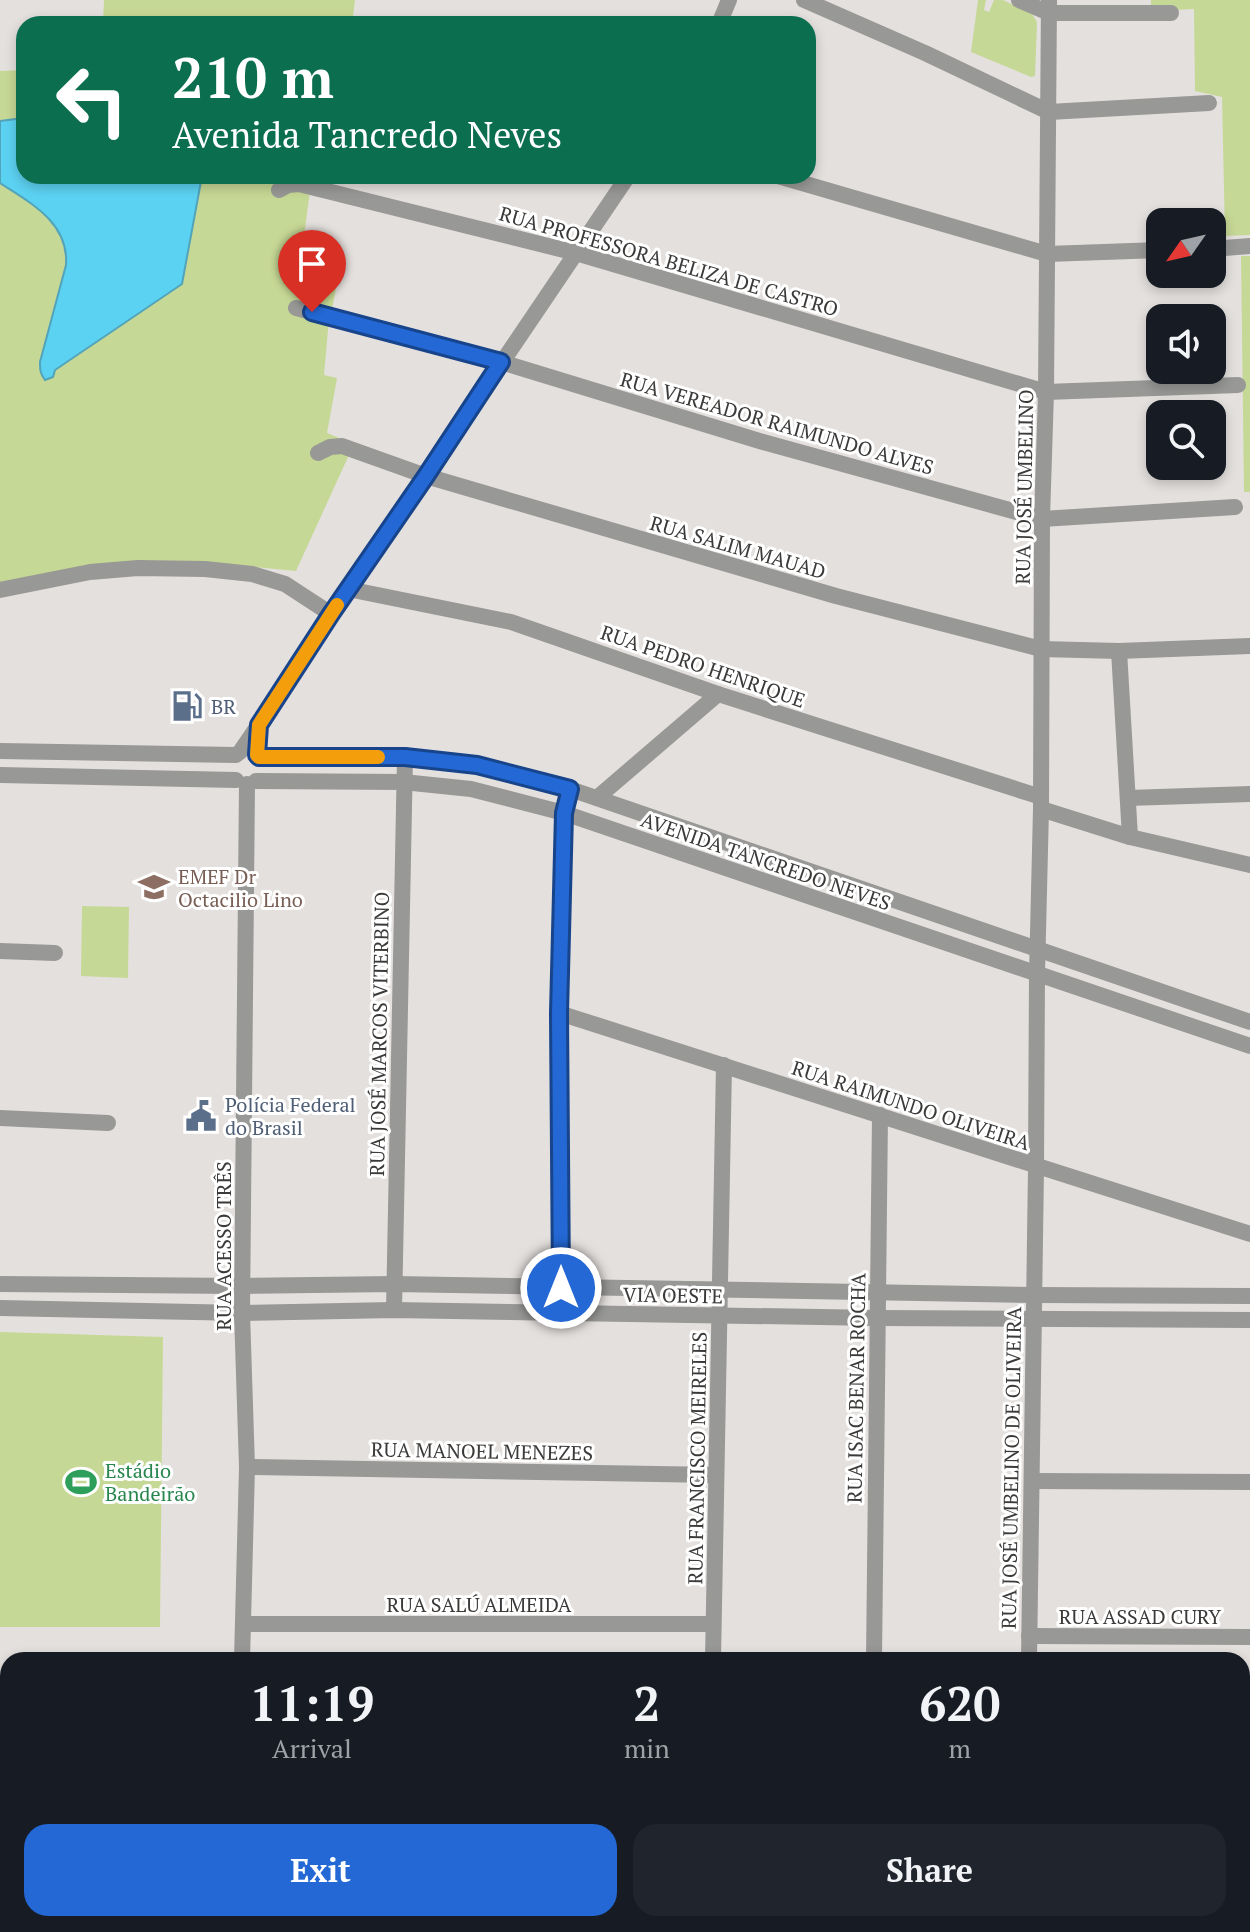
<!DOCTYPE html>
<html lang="en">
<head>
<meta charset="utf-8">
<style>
  body { margin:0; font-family:"PT Serif",serif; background:#20242c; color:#f1f3f6; height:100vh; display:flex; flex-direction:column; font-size:30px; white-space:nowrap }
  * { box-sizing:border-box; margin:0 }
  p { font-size:26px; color:#9ea1a6 }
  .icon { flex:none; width:44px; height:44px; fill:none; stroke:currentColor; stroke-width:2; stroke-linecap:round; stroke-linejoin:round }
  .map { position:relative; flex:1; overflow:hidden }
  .sheet { position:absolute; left:0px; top:1652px; width:1250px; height:280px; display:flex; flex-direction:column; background:#171b24; border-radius:24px 24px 0 0; box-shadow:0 4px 12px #0003 }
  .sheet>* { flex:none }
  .hud { position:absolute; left:16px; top:16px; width:800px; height:168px; border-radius:24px; box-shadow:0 4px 12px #0003; background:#0b6e4f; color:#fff; overflow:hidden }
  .needle { width:52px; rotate:236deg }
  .tools { position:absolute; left:1146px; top:208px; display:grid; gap:16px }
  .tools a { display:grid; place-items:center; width:80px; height:80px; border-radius:16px; background:#171b24; box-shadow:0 4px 12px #0003; font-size:40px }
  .pin { position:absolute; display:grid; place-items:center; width:68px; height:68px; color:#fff; margin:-82px -34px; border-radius:50% 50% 50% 0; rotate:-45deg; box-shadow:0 0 8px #0007 }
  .pin .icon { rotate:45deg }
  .me { position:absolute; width:88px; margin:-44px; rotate:0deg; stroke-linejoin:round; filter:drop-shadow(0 0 6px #0008) }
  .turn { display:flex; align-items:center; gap:28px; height:168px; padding:0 24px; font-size:36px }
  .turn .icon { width:104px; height:104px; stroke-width:2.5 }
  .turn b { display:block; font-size:56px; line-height:68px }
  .eta { display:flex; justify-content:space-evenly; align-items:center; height:136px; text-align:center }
  .eta b { font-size:48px; font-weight:700; line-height:56px }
  .button { display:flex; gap:16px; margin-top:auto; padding:16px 24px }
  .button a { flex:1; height:92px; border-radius:24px; background:#2368d4; color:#fff; font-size:32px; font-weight:700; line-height:92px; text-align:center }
  .button a+a { background:#20242c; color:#f1f3f6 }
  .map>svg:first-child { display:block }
  .green { fill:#c6d895 }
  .water { fill:#5cd2f2; stroke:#52a4ba; stroke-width:2 }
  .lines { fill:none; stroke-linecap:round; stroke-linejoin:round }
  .stream { stroke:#52a4ba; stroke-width:5 }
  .minor { stroke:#989896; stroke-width:16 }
  .tertiary { stroke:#989896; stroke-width:16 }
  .route-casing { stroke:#17448a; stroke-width:20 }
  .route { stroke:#2368d4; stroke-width:14 }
  .slow { stroke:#f59e0b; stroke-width:14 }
  .labels { text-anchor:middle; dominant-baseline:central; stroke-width:6; stroke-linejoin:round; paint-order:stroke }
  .street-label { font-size:20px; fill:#3b3a39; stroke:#fff }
  .service-label { font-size:20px; fill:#4e5e75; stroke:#fff; text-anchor:start }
  .education-label { font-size:20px; fill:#785e54; stroke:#fff; text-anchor:start }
  .leisure-label { font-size:20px; fill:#27864d; stroke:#fff; text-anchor:start }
</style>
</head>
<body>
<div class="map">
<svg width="1250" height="1932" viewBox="0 0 1250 1932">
  <rect width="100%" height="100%" fill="#e4e0de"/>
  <g class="green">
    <path d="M 104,0 L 355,0 L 352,24 L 103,24 Z"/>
    <path d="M 978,0 L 986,0 L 984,10 L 989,12 L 994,0 L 1003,0 L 1032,14 L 1037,22 L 1035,76 L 1031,77 L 971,52 Z"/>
    <path d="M 1151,0 L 1250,0 L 1250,235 L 1225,236 L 1222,97 L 1195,91 L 1194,9 L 1151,11 Z"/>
    <path d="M 24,70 L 24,176 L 312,176 L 302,251 L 342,257 L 328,330 L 324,375 L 337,378 L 327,433 L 354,444 L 296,571 L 194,561 L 104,568 L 0,586 L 0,71 Z"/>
    <path d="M 1241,256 L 1250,256 L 1250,492 L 1244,492 Z"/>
    <path d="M 82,906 L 129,907 L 128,978 L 81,976 Z"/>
    <path d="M 0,1332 L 163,1337 L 160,1627 L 0,1627 Z"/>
    <path d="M 0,1716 L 8,1716 L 8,1924 L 562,1924 L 559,1932 L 0,1932 Z"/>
  </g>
  <path class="water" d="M 24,118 L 24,176 L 202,176 L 182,284 L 55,370 L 53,377 L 45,380 C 40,374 40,369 40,362 L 66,265 C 69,223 31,203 0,183 L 0,121 Z"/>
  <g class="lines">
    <path class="stream" d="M 0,1889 L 8,1890"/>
    <g class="minor">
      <path d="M 804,0 L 925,53 L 1049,112 L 1209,103"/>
      <path d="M 1019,0 L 1049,13 L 1171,13"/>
      <path d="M 778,176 L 1047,254 L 1160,250"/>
      <path d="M 279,190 L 288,185 L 299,184 L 576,253 L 1046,392 L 1238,385"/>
      <path d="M 1212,249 L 1250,246"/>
      <path d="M 296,308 L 501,362 L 763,442 L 1042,519 L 1235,507"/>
      <path d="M 318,453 L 330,447 L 342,446 L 426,476 L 836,596 L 1041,649 L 1119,651 L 1250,646"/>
      <path d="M 348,589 L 511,622 L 718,694 L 1041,797"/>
      <path d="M 0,590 L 90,572 L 138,568 L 205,569 L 252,574 L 285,584 L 331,614"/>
      <path d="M 1119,651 L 1130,837"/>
      <path d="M 598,797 L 718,694"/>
      <path d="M 1128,798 L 1250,794"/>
      <path d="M 1041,809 L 1130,837 L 1250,865"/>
      <path d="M 0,951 L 55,953"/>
      <path d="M 559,1013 C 790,1085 1019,1162 1250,1234"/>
      <path d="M 0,1118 L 108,1123"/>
      <path d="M 394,1310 L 405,757"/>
      <path d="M 561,1313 L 559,1013 L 564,813 L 570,789"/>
      <path d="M 247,1467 L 716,1475"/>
      <path d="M 1032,1481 L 1250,1482"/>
      <path d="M 244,1624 L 713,1624"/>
      <path d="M 1029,1636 L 1250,1637"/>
      <path d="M 713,1660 L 724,1065"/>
      <path d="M 874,1660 L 880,1115"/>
      <path d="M 1029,1660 L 1036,1168 L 1037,974 L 1041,809 L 1042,519 L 1046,392 L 1049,0"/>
      <path d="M 0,1713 L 8,1713"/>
      <path d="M 1242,1794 L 1250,1794"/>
      <path d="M 573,1932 L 576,1924"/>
      <path d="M 1021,1932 L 1022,1924"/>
      <path d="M 1188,1932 L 1189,1924"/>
    </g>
    <g class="tertiary">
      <path d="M 719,24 L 729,0"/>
      <path d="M 0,751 L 236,755"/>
      <path d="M 240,752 C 277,699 311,643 348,590 C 441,452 535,314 628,176"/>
      <path d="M 259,757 L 405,757 L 477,765 L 570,789 L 1250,1022"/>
      <path d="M 0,775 L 236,780"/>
      <path d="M 256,781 L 403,782 L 471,789 L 564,813 L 1250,1046"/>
      <path d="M 0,1284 L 242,1286 L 395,1284 L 1034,1295 L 1250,1296"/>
      <path d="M 0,1308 L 242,1313 L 394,1310 L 877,1318 L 1250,1320"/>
      <path d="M 242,1660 L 247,1467 L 242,1313 L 247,784"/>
      <path d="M 232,1932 L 233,1924"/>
    </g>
  </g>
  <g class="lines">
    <defs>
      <path id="route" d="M 312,312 L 501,362 L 426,476 L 331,614 L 259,725 L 257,755 L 259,757 L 405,757 L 477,765 L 570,789 L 564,813 L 559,1013 L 561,1288"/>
    </defs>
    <use href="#route" class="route-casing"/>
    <use href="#route" class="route"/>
    <path class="slow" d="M 337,605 L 259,725 L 257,755 L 259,757 L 378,757"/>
  </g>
  <defs>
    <symbol id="fuel-bare" viewBox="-9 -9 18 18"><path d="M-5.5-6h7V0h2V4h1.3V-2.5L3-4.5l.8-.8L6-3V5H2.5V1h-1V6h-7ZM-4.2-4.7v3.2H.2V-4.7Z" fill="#5c6f8a" stroke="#fff" stroke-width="2.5" paint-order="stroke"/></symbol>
    <symbol id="school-bare" viewBox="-9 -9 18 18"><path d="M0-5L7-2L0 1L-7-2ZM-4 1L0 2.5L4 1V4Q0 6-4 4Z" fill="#8d6e63" stroke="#fff" stroke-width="2.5" paint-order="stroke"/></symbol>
    <symbol id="civic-bare" viewBox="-9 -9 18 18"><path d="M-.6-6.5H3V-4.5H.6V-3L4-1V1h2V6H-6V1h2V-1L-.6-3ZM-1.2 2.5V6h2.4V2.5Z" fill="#5c6f8a" stroke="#fff" stroke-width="2.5" paint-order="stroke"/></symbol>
    <symbol id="stadium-bare" viewBox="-9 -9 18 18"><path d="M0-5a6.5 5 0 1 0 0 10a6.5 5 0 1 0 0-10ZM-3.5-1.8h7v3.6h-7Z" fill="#2e9e5b" stroke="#fff" stroke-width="2.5" paint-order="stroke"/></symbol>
  </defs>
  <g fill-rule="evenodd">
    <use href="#fuel-bare" x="165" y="684" width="44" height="44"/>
    <use href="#school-bare" x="132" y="865" width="44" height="44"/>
    <use href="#civic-bare" x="179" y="1094" width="44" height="44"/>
    <use href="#stadium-bare" x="59" y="1460" width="44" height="44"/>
  </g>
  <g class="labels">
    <g class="street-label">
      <text transform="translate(669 261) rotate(16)">RUA PROFESSORA BELIZA DE CASTRO</text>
      <text transform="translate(777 423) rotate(16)">RUA VEREADOR RAIMUNDO ALVES</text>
      <text transform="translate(1024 487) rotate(-89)">RUA JOSÉ UMBELINO</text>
      <text transform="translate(738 547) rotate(16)">RUA SALIM MAUAD</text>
      <text transform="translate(703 666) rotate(19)">RUA PEDRO HENRIQUE</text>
      <text transform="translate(766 861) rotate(19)">AVENIDA TANCREDO NEVES</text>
      <text transform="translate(379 1034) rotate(-89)">RUA JOSÉ MARCOS VITERBINO</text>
      <text transform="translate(911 1105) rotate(18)">RUA RAIMUNDO OLIVEIRA</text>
      <text transform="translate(223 1246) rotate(-90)">RUA ACESSO TRÊS</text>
      <text transform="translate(673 1295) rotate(1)">VIA OESTE</text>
      <text transform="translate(856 1388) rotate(-89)">RUA ISAC BENAR ROCHA</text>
      <text transform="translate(482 1451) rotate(1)">RUA MANOEL MENEZES</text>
      <text transform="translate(697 1458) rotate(-89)">RUA FRANCISCO MEIRELES</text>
      <text transform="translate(1011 1468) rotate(-89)">RUA JOSÉ UMBELINO DE OLIVEIRA</text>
      <text x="479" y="1604">RUA SALÚ ALMEIDA</text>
      <text x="1140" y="1616">RUA ASSAD CURY</text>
    </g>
    <g class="service-label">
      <text x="211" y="706">BR</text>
      <text x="225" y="1104">Polícia Federal<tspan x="225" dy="23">do Brasil</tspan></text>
    </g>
    <g class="education-label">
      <text x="178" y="876">EMEF Dr<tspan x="178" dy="23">Octacilio Lino</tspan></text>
    </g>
    <g class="leisure-label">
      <text x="105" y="1470">Estádio<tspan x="105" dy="23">Bandeirão</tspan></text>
    </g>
  </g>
</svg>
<div class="tools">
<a><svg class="needle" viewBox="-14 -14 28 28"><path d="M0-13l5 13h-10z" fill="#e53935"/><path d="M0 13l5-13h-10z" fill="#9ea1a6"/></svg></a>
<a><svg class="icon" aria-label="sound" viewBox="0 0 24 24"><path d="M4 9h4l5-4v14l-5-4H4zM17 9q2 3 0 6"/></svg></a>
<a><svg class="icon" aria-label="search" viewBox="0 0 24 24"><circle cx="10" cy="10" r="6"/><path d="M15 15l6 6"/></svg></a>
</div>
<div class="pin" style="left:312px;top:312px;background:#d93025"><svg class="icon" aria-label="arrive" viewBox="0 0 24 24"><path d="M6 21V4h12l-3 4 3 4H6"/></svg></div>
<svg class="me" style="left:561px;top:1288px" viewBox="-20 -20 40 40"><circle r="17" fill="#2368d4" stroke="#fff" stroke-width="3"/><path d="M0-11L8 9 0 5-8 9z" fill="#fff"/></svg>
<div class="hud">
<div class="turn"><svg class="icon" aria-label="left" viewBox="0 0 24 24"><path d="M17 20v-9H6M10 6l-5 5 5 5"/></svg><div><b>210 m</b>Avenida Tancredo Neves</div></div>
</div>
<section class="sheet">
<div class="eta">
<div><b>11:19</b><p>Arrival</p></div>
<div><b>2</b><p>min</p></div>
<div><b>620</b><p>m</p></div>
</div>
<div class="button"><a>Exit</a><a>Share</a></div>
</section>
</div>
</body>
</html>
